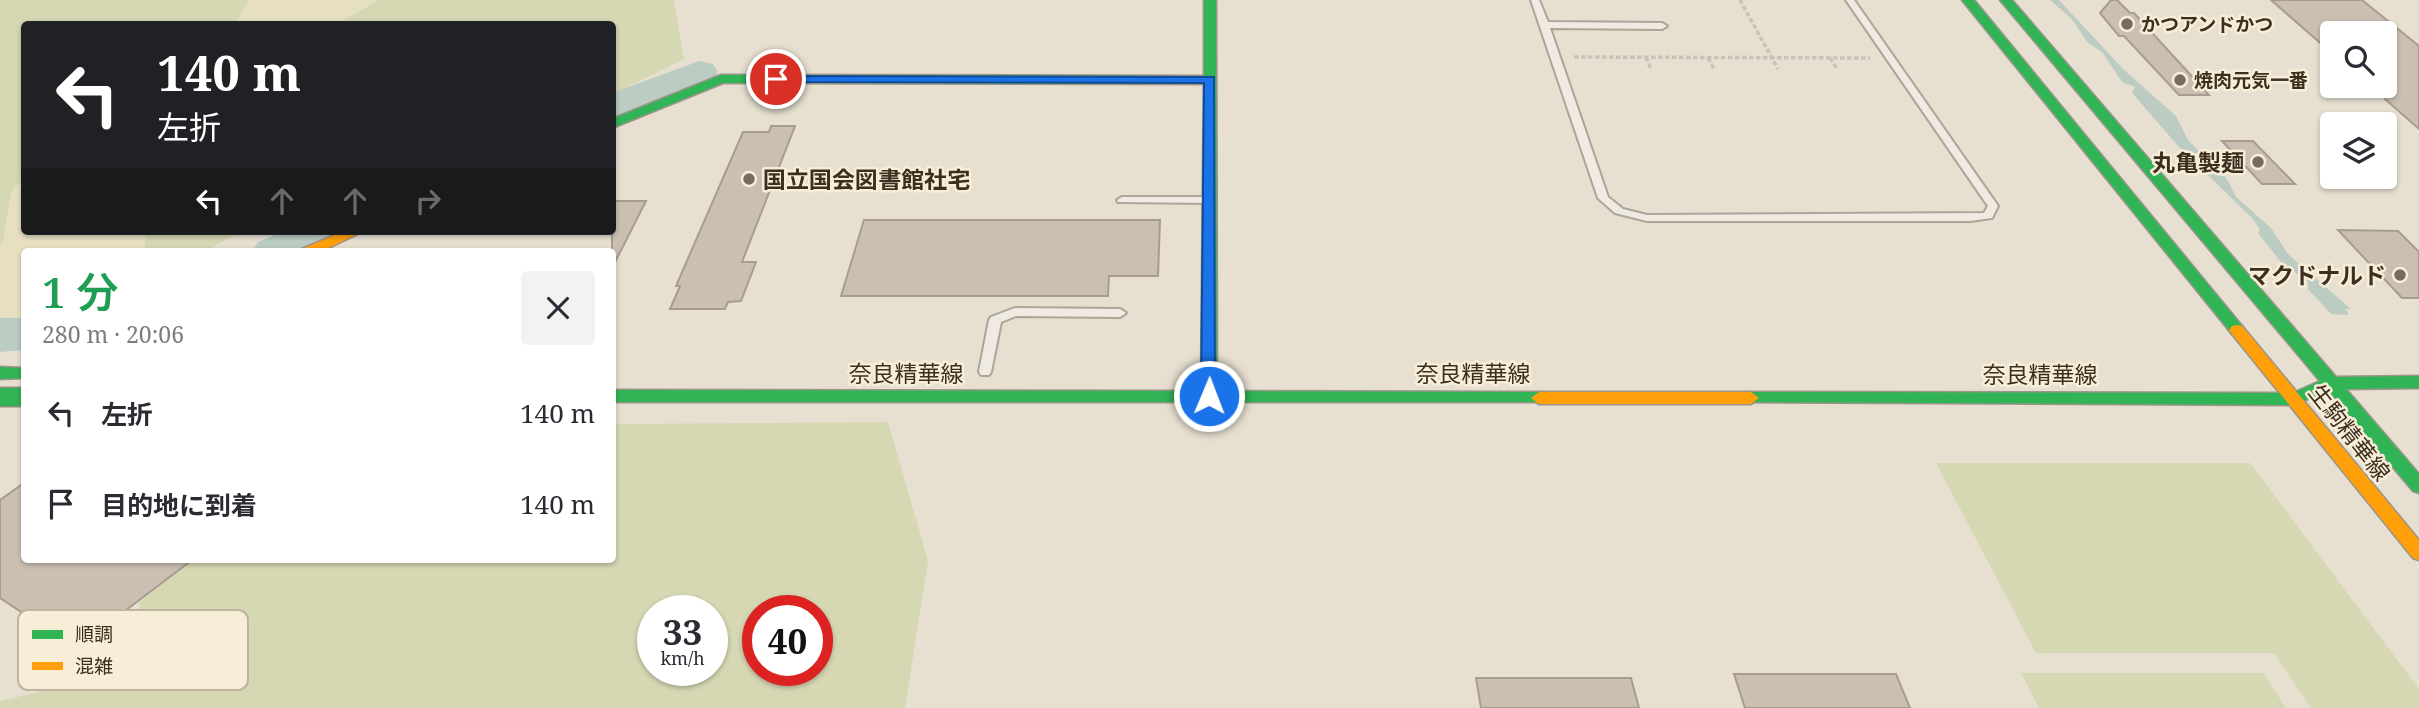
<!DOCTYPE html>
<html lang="ja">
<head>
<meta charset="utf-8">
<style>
  body { margin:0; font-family:"Noto Serif","Noto Sans JP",serif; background:#f2f2f3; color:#2b2b33; height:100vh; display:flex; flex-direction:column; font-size:26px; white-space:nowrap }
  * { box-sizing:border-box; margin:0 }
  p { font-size:23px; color:#7c7c81 }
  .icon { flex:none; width:38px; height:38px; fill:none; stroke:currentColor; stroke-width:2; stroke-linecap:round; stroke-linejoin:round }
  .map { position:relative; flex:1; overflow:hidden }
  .details { position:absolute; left:21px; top:248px; width:595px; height:315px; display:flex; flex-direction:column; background:#fff; border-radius:7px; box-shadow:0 2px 5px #0004 }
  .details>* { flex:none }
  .guide { position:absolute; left:21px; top:21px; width:595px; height:214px; border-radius:7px; box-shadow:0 2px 5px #0004; background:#202124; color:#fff; overflow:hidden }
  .buttons { position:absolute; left:2320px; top:21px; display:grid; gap:14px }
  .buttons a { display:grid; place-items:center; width:77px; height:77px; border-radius:7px; background:#fff; box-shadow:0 2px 5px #0004; font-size:35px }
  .speed { position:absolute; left:637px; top:595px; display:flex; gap:14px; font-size:35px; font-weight:700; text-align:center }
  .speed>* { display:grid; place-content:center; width:91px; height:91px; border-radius:50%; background:#fff; box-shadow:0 2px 5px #0004; line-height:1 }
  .speed small { font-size:18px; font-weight:400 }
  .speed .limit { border:10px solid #d22; background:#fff; color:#111 }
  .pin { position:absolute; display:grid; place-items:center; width:60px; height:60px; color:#fff; margin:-30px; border:4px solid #fff; border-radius:50%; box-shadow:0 2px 7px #0007 }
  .me { position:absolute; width:77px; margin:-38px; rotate:1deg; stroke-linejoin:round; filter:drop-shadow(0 0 5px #0008) }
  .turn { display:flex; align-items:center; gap:24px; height:147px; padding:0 21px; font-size:32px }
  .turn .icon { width:91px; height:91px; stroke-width:2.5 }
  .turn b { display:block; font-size:49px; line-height:60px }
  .lanes { display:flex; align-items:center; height:66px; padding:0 21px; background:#0003; justify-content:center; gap:35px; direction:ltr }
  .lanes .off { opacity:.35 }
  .round { display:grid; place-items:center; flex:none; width:74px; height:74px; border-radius:7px; background:#f2f2f3 }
  .head { display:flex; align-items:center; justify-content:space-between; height:119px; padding:0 21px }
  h1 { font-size:42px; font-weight:600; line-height:52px; color:#1e9e55 }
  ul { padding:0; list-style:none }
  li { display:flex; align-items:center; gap:21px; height:91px; padding:0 21px }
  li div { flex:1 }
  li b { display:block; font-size:26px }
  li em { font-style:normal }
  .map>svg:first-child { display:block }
  .farmland { fill:#e6dfc2 }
  .green { fill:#d6d7b3; fill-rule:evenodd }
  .water { fill:#bcccc2 }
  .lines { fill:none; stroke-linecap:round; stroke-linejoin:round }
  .river { fill:#bcccc2; fill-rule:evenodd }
  .building { fill:#cbbfb2; stroke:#a89c90; stroke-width:2 }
  .lane-casing { stroke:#ada599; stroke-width:4 }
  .fast-casing { stroke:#9c958a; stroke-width:3 }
  .slow-casing { stroke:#9c958a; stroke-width:3 }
  .path { stroke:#c8c2b9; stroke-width:3.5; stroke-dasharray:4.5 2.5; stroke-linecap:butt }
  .lane { fill:#efebe3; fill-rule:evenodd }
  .fast { fill:#30b455; fill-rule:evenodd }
  .slow { fill:#ff9f0a; fill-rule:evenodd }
  .fast-bridge-casing { stroke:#928b80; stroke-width:21; stroke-linecap:butt }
  .fast-bridge { stroke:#30b455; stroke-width:18 }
  .route { fill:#1a73e8; stroke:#114b97; stroke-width:2 }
  .poi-dot { fill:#786c5e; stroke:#f7eed8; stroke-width:2.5 }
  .labels { text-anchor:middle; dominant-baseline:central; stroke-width:5; stroke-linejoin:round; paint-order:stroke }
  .far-poi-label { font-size:19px; font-weight:bold; fill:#3d2e20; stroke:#f7eed8; text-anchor:start }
  .poi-label { font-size:23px; font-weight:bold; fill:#3d2e20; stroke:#f7eed8; text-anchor:end }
  .street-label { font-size:23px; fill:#3d2e20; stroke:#f7eed8 }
  .key { fill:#f7eed8; stroke:#bfb4a1; stroke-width:2 }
  .key-label { font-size:19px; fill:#3d2e20 }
</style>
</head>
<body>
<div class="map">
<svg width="2419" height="708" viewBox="0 0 2419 708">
  <rect width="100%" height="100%" fill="#e7e0d1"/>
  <g class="farmland">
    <path d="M 249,0 L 379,0 L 337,24 L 231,24 L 237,21 Z"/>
    <path d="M 24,178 L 24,231 L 146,231 L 144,252 L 24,252 L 24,322 L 0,322 L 0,244 L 3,240 L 11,191 Z"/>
  </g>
  <g class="green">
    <path d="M 0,0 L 249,0 L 237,21 L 231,24 L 24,24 L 24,178 L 11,192 L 3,241 L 0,244 Z"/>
    <path d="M 379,0 L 674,0 L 684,59 L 613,94 L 612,24 L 337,24 Z"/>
    <path d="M 146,231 L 242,231 L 203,252 L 144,252 Z"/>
    <path d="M 888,422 L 928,561 L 905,708 L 0,708 L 0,701 L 126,672 L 140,602 L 190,560 L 612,560 L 613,424 ZM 653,611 L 712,611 L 712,670 L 653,670 ZM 758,611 L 817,611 L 817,670 L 758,670 Z"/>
    <path d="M 1936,463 L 2250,463 L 2419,689 L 2419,708 L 2311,708 L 2274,653 L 2036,653 Z"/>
    <path d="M 2021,673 L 2263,673 L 2286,708 L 2039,708 Z"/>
  </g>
  <path class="water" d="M 2050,0 L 2059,0 L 2123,69 L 2176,116 L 2188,140 L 2227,179 L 2236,197 L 2271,228 L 2288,254 L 2351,309 L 2346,309 L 2349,315 L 2331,314 L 2308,289 L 2308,282 L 2281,262 L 2258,233 L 2260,230 L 2253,219 L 2179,147 L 2132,93 L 2135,87 L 2122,82 L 2102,52 L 2087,42 L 2072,19 Z"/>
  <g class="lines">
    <g class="river">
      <path d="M 699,61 L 713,64 L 718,72 L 713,80 L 612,119 L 612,93 Z"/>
      <path d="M 284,231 L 346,231 C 327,260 282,252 251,252 L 258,242 Z"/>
      <path d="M 0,318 L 24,318 L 24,350 L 0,352 Z"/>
    </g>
  </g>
  <g class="building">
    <path d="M 2111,0 L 2117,0 L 2130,13 L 2134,13 L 2209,95 L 2179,95 L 2124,36 L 2119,36 L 2100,13 Z"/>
    <path d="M 2271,0 L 2362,0 L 2419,46 L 2419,129 L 2385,99 L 2385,33 L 2333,33 L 2333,54 Z"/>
    <path d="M 771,126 L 795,126 L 742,262 L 756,262 L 741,301 L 728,302 L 725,309 L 670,309 L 680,286 L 676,286 L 743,132 L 769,132 Z"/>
    <path d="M 2222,141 L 2253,141 L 2295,184 L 2262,184 Z"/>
    <path d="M 612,201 L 646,201 L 612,268 Z"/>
    <path d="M 864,220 L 1160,220 L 1158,276 L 1109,276 L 1108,296 L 841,296 Z"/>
    <path d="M 2338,230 L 2398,231 L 2419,252 L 2419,298 L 2402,298 Z"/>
    <path d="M 24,483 L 24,560 L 192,560 L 76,648 L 0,598 L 0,500 Z"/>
    <path d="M 1734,674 L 1896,674 L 1910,708 L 1745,708 Z"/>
    <path d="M 1476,678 L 1631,678 L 1639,708 L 1481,708 Z"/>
  </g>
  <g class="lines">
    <defs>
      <g id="lane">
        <path d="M 1531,0 L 1539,0 L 1548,22 L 1662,23 L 1667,26 L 1662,29 L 1550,28 L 1608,197 L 1623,209 L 1647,215 L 1984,213 L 1988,206 L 1846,0 L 1854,0 L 1998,206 L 1992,218 L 1970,221 L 1647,221 L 1615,213 L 1598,198 Z"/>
        <path d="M 1122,197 L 1210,197 L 1215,200 L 1210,203 L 1118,202 L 1117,200 Z"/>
        <path d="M 1015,308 L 1120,309 L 1126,313 L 1120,317 L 1016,316 L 1001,322 L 991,372 L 989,375 L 981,375 L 979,372 L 989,320 L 991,317 Z"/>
      </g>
      <g id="fast">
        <path d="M 1204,0 L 1216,0 L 1217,391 L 1539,392 L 1545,394 L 1547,398 L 1545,402 L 612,402 L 612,390 L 1201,391 L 1204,84 L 723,83 L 612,128 L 612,119 L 721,75 L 1204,76 Z"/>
        <path d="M 1962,0 L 1974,0 L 2242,326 L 2245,330 L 2242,334 L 2232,334 Z"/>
        <path d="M 2000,0 L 2012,0 L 2336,377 L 2419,376 L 2419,388 L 2346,389 L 2419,474 L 2419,493 L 2413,491 L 2328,390 L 2295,405 L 1745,402 L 1743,398 L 1745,394 L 1751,392 L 2293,393 L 2320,381 Z"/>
        <path d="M 0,367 L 24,368 L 24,378 L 0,379 Z"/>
      </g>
      <g id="slow">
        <path d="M 344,231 L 364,231 L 320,252 L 300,252 L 302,249 Z"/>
        <path d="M 2237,325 L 2242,326 L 2419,540 L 2419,560 L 2413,558 L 2232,334 L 2229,330 L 2232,326 Z"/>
        <path d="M 1539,392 L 1751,392 L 1759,398 L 1751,404 L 1539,404 L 1531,398 Z"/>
      </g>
    </defs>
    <use href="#lane" class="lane-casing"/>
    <use href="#fast" class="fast-casing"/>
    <use href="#slow" class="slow-casing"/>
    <g class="path">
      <path d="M 1740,0 L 1778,69"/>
      <path d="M 1574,57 L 1870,58"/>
      <path d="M 1646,57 L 1651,69"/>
      <path d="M 1708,58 L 1714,69"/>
      <path d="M 1830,58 L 1837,69"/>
    </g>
    <use href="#lane" class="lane"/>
    <use href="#fast" class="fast"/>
    <use href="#slow" class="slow"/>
    <defs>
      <path id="fast-bridge" d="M 0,397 L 24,397"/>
    </defs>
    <use href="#fast-bridge" class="fast-bridge-casing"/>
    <use href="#fast-bridge" class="fast-bridge"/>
  </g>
  <path class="route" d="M 772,76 L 1214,77 L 1215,400 L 1203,400 L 1201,396 L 1204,83 L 776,82 L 770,79 Z"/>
  <g class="poi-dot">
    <circle cx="2127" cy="24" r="7"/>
    <circle cx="2180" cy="80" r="7"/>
    <circle cx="2258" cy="162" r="7"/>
    <circle cx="749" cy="179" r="7"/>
    <circle cx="2400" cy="275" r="7"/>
  </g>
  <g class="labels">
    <g class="far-poi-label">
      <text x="2141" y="24">かつアンドかつ</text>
      <text x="2194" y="80">焼肉元気一番</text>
    </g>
    <g class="poi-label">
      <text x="2244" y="162">丸亀製麺</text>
      <text x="763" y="179" text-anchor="start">国立国会図書館社宅</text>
      <text x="2386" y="275">マクドナルド</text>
    </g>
    <g class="street-label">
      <text x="906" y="373">奈良精華線</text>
      <text x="1473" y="373">奈良精華線</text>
      <text x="2040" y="374">奈良精華線</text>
      <text transform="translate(2350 432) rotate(52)">生駒精華線</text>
    </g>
  </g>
  <rect x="18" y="610" width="230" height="80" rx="10" class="key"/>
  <rect x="32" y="630" width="31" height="9" fill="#30b455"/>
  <rect x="32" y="662" width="31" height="8" fill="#ff9f0a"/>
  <g class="key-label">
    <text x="75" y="641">順調</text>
    <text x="75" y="673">混雑</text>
  </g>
</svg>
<div class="buttons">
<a><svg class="icon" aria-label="search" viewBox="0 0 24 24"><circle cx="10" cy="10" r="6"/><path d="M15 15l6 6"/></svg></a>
<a><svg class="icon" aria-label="layers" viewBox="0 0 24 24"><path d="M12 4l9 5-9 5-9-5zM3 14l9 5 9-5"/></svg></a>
</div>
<div class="speed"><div>33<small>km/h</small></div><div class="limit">40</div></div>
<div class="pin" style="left:776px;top:79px;background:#d93025"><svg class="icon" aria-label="arrive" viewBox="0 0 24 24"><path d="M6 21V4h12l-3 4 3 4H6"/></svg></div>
<svg class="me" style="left:1209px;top:396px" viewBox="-20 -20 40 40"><circle r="17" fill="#1a73e8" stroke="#fff" stroke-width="3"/><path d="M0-11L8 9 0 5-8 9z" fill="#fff"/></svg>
<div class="guide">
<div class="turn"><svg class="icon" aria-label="left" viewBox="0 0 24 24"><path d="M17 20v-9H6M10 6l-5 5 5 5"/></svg><div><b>140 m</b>左折</div></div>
<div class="lanes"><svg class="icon" aria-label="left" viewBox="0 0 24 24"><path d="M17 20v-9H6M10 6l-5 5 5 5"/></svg><svg class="icon off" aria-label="ahead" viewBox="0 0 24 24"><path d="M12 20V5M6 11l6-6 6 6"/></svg><svg class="icon off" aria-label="ahead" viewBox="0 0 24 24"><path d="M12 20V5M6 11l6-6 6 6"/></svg><svg class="icon off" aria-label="right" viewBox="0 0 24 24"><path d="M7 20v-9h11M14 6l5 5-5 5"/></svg></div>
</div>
<section class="details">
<div class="head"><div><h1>1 分</h1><p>280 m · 20:06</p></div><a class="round"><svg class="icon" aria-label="close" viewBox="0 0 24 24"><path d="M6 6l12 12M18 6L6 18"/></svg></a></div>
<ul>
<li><svg class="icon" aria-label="left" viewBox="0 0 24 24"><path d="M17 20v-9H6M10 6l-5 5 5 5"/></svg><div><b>左折</b></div><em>140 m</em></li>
<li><svg class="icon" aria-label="arrive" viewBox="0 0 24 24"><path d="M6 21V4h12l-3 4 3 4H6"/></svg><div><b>目的地に到着</b></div><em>140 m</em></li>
</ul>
</section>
</div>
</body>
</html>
